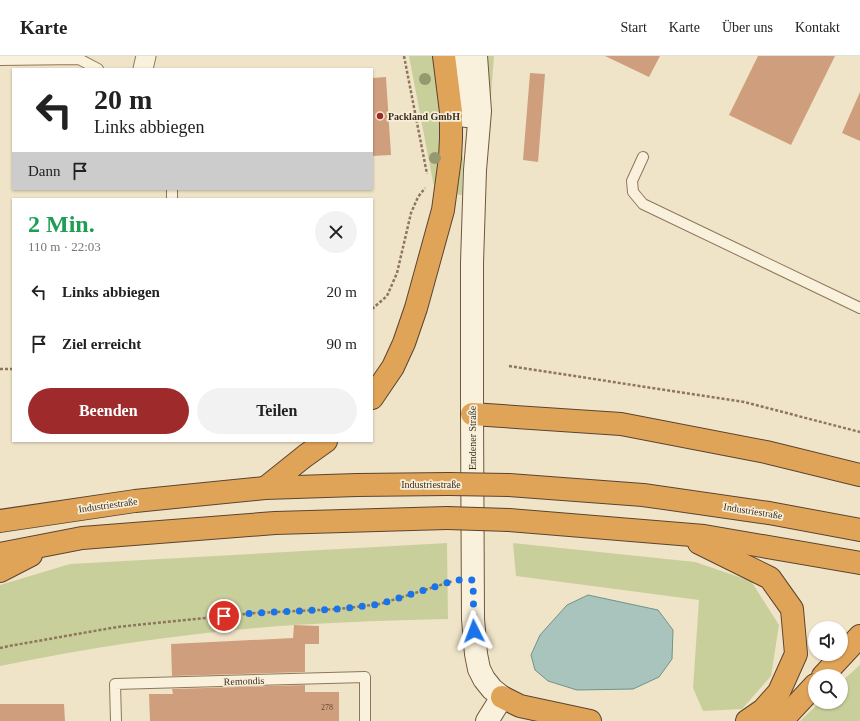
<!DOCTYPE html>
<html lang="de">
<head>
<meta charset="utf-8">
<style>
  body { margin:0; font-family:"Times New Roman",serif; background:#f2f2f2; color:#222; height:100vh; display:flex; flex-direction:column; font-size:15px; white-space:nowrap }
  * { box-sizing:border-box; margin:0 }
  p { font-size:13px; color:#767676 }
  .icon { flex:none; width:22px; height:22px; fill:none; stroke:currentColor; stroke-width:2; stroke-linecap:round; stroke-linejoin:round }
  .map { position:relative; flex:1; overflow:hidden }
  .details { position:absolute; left:12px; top:142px; width:361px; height:244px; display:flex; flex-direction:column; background:#fff; border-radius:0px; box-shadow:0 1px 3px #0004 }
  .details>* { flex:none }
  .banner { position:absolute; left:12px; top:12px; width:361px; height:122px; border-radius:0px; box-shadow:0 1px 3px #0004; background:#fff; color:#222; overflow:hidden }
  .buttons { position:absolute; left:808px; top:565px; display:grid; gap:8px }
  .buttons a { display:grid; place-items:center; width:40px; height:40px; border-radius:50%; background:#fff; box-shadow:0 1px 3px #0004; font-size:20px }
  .pin { position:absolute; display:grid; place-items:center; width:34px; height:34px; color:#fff; margin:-17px; border:2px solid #fff; border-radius:50%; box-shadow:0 1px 4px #0007 }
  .me { position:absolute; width:44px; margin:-22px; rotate:357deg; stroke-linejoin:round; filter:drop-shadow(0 0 3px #0008) }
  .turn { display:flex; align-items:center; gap:14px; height:84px; padding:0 16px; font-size:18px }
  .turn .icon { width:52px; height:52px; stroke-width:2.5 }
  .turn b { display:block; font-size:28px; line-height:34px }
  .then { display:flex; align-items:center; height:38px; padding:0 16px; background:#0003; gap:8px; font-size:15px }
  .round { display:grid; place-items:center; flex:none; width:42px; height:42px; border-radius:21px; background:#f2f2f2 }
  .overview { display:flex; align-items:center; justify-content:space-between; height:68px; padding:0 16px }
  h1 { font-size:24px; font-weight:700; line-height:30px; color:#1e9e55 }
  .button { display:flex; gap:8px; margin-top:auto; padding:8px 16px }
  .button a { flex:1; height:46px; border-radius:24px; background:#9e2a2b; color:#fff; font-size:16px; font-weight:700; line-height:46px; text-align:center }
  .button a+a { background:#f2f2f2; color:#222 }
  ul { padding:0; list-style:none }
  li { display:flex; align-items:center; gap:12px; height:52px; padding:0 16px }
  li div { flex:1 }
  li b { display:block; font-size:15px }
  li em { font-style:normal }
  header { display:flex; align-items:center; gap:24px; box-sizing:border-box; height:56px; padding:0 20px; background:#fff; border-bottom:1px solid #e0e0e0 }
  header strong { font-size:19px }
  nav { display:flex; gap:22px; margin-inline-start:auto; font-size:14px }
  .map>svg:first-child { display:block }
  .green { fill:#c9cf9b }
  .water { fill:#a9c4bc; stroke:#6f938a }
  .building { fill:#cf9f7d }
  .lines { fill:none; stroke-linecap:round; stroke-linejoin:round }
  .lane-casing { stroke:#8d765c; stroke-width:12 }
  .street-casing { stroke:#8d765c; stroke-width:21 }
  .secondary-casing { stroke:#6f573f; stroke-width:24 }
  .highway-casing { stroke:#5b4430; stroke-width:24 }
  .path { stroke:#8d765c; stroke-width:2.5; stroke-dasharray:3 2; stroke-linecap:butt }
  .lane { stroke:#faf1dc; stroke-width:10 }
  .street { stroke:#faf1dc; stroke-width:19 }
  .secondary { stroke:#faf1dc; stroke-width:22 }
  .highway { stroke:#e0a458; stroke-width:22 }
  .highway-bridge-casing { stroke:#5b4430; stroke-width:24; stroke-linecap:butt }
  .highway-bridge { stroke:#e0a458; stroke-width:22 }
  .tree { fill:#96986f }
  .route { stroke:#1a73e8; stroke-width:7; stroke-dasharray:0 12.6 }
  .poi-dot { fill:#9e2a2b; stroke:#f7eed8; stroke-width:1.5 }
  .labels { text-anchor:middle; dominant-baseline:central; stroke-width:3.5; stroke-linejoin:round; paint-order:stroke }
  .number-label { font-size:8px; fill:#624a37 }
  .poi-label { font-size:10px; font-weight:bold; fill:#3d2e20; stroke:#f7eed8; text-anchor:start }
  .street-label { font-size:10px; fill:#3d2e20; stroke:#f7eed8 }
</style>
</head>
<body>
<header>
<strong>Karte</strong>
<nav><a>Start</a><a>Karte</a><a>Über uns</a><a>Kontakt</a></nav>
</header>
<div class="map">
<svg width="860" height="665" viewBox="0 0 860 665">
  <rect width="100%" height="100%" fill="#f0e4c8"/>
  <g class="green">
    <path d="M 409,0 L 437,0 L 441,40 L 438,135 L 435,132 L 433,126 Z"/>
    <path d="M 482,0 L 494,0 L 489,65 Z"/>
    <path d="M 459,100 L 462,100 L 463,102 L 462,139 L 452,138 Z"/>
    <path d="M 447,487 L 448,563 C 397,564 345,566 294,569 C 195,576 97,590 0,610 L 0,529 L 70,508 Z"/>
    <path d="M 513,487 L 695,506 L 751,525 L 779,569 L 771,620 L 742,653 L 703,655 L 693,632 L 699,544 L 516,520 Z"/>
    <path d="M 860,609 L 860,665 L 800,665 L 820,646 L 841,646 L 841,626 Z"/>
  </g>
  <path class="water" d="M 588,539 L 658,554 L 673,574 L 672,603 L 659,621 L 633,633 L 577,634 L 548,625 L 535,614 L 531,599 L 540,579 L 567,549 Z"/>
  <g class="building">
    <path d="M 605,0 L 660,0 L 649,21 Z"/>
    <path d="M 758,0 L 835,0 L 791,89 L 729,59 Z"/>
    <path d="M 530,17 L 545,18 L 538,106 L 523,104 Z"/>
    <path d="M 386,21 L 391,99 L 372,100 L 372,22 Z"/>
    <path d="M 860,36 L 860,85 L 842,77 Z"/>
    <path d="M 294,569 L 319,570 L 319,588 L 305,588 L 305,616 L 172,620 L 171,588 L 293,582 Z"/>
    <path d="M 305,629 L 305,636 L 339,636 L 339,665 L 150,665 L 149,638 L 173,638 L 172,633 Z"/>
    <path d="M 0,648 L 64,648 L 65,665 L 0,665 Z"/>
  </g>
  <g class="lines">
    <defs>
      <g id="lane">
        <path d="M 0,4 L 79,3 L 98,13"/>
        <path d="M 643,101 L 632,125 L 633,136 L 643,148 L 860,252"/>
        <path d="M 172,133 L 172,143"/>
        <path d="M 116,665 L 115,628 L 365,621 L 365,665"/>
      </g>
      <path id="street" d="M 143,13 L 146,0"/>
      <g id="secondary">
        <path d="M 459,0 L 466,60"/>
        <path d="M 476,0 L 480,55 L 475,114 L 472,207 L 472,358 L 473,563 L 476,598 L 479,613 L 484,623 L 492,633 L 502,641 L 487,665"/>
      </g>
      <g id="highway">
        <path d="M 372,342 L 393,311 L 404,287 L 416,252 L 443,154 L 450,102 L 451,82 L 451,56 L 444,0"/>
        <path d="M 472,358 L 621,368 L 766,396 L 860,419"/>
        <path d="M 509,429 L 643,439 L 769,457 L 860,474"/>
        <path d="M 265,432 L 305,400 L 326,385"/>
        <path d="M 509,464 L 704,480 L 860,507"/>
        <path d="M 0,465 L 135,445 L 265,432 L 357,429 L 448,428"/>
        <path d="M 699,487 L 770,522 L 792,553 L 796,598 L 779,636 L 763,654 L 747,665"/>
        <path d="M 0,498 L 82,482 L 275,467 L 447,462"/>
        <path d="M 0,515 L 31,499"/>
        <path d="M 823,620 L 860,580"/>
        <path d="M 502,641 L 520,650 L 590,665"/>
        <path d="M 776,665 L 788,658 L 815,629"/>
      </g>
    </defs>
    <use href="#lane" class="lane-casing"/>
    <use href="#street" class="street-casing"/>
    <use href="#secondary" class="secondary-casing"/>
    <use href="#highway" class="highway-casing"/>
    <g class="path">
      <path d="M 404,0 L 427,118"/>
      <path d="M 372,253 L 387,240 L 397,217 L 411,157 L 418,141 L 425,132"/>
      <path d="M 509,310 L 744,346 L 860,376"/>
      <path d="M 0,313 L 13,313"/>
      <path d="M 0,592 L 9,590 L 117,571 L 255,557 L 339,553 L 380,548 L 453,525"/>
    </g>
    <use href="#lane" class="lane"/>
    <use href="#street" class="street"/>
    <use href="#secondary" class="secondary"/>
    <use href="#highway" class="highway"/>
    <defs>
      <g id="highway-bridge">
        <path d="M 448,428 L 509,429"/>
        <path d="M 447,462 L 509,464"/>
      </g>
    </defs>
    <use href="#highway-bridge" class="highway-bridge-casing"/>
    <use href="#highway-bridge" class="highway-bridge"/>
  </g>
  <g class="tree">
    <circle cx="425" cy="23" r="6"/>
    <circle cx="435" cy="102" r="6"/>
  </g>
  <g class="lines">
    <path class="route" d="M 224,560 L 255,557 L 339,553 L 380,548 L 456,524 L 473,524 L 474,575"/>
  </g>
  <circle class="poi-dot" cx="380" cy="60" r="4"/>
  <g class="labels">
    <g class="number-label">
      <text x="327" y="651">278</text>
    </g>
    <g class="poi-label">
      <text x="388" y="60">Packland GmbH</text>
    </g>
    <g class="street-label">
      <text transform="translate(472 382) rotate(-90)">Emdener Straße</text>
      <text x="431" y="428">Industriestraße</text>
      <text transform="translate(108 449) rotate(-8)">Industriestraße</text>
      <text transform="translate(753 455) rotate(9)">Industriestraße</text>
      <text transform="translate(244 625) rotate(-2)">Remondis</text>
    </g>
  </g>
</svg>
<div class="buttons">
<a><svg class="icon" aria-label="sound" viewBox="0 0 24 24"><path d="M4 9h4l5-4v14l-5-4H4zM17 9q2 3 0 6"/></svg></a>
<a><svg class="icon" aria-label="search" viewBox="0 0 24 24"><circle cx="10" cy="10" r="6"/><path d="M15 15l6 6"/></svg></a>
</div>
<div class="pin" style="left:224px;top:560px;background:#d93025"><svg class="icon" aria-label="arrive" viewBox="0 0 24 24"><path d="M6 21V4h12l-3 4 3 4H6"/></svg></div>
<svg class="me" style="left:474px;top:575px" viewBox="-20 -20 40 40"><path d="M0-17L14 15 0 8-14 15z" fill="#1a73e8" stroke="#fff" stroke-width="4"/></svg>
<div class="banner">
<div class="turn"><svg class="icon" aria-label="left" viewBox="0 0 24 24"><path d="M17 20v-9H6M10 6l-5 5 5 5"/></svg><div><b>20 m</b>Links abbiegen</div></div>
<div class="then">Dann<svg class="icon" aria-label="arrive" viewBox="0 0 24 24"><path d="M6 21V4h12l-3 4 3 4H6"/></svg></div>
</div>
<section class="details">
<div class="overview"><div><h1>2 Min.</h1><p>110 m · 22:03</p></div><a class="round"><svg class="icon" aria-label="close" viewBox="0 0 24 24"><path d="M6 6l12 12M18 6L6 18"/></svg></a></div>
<ul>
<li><svg class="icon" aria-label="left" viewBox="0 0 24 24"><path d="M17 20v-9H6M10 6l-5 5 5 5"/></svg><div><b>Links abbiegen</b></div><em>20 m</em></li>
<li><svg class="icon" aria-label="arrive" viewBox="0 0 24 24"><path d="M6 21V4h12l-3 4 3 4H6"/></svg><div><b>Ziel erreicht</b></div><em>90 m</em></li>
</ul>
<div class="button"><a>Beenden</a><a>Teilen</a></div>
</section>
</div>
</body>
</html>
